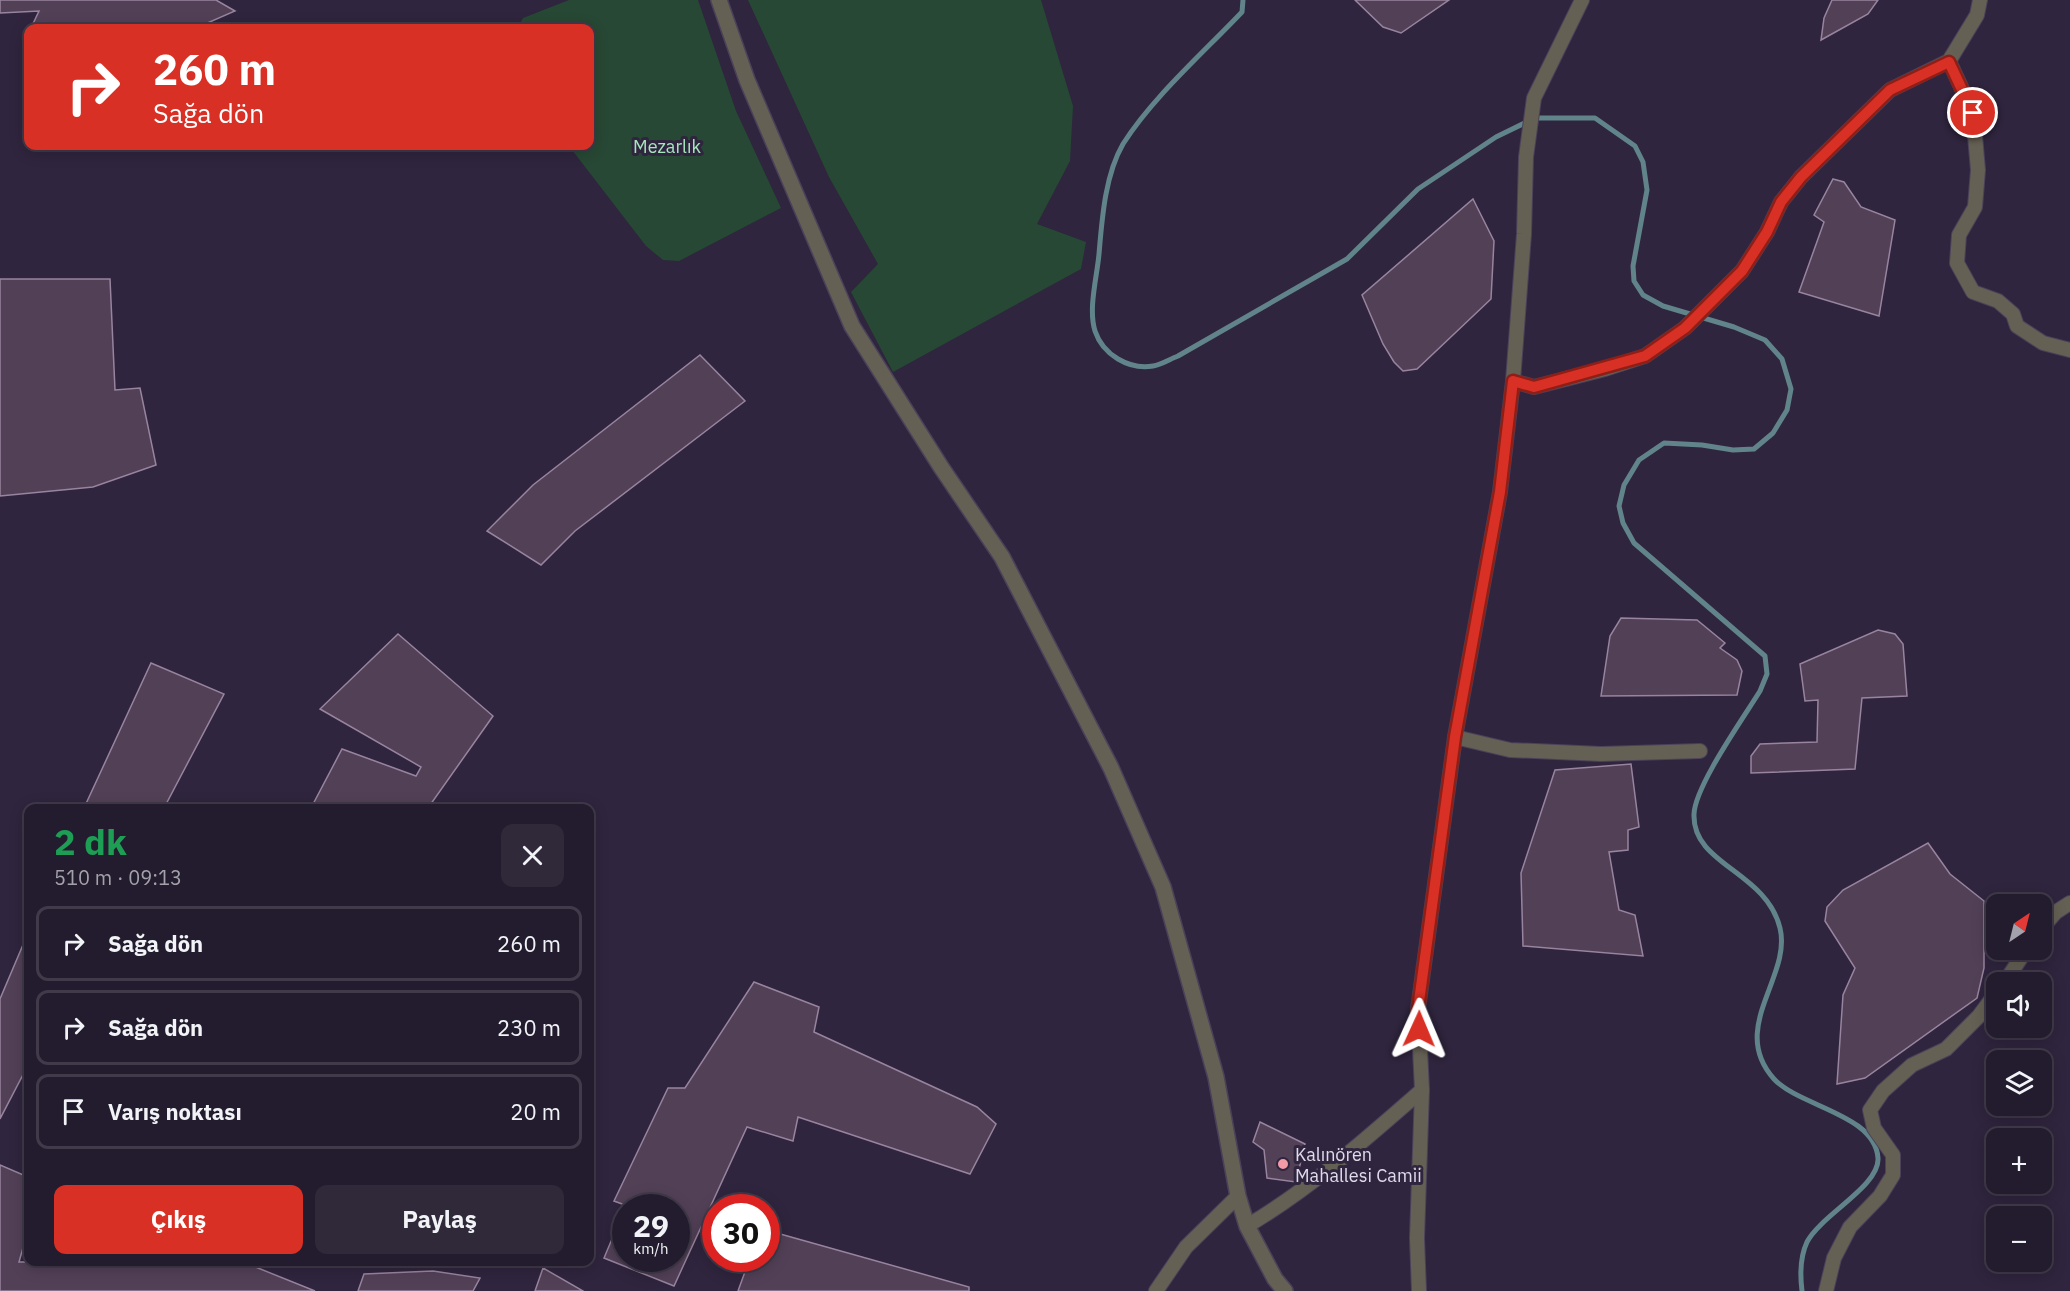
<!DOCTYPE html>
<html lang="tr">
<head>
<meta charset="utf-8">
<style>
  body { margin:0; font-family:"IBM Plex Sans",sans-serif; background:#2f293a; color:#f1f3f6; height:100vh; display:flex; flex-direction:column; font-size:22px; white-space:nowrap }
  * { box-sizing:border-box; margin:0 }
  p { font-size:20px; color:#a3a1aa }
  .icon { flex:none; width:33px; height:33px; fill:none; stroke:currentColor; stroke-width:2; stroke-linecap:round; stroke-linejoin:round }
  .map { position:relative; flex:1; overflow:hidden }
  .side { position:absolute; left:24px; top:804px; width:570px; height:462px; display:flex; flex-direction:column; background:#231c2e; border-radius:12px; box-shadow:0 3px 15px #0003,0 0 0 2px #403a4a }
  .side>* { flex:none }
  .guide { position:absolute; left:24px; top:24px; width:570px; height:126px; border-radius:12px; box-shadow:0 3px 15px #0003,0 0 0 2px #403a4a; background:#d93025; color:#fff; overflow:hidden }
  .needle { width:39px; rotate:35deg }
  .tools { position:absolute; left:1986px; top:894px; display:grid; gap:12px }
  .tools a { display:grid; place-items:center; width:66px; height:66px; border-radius:12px; background:#231c2e; box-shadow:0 3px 15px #0003,0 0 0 2px #403a4a; font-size:30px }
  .speed { position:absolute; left:612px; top:1194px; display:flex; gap:12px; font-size:30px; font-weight:700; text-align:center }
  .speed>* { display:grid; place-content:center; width:78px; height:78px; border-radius:50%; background:#231c2e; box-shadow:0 3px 15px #0003,0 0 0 2px #403a4a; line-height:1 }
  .speed small { font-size:15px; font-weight:400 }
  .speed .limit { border:9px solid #d22; background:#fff; color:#111 }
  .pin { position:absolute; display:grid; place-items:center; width:51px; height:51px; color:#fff; margin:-26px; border:3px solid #fff; border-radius:50%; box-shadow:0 2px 6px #0007 }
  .me { position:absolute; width:66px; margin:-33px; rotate:1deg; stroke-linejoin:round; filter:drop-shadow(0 0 4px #0008) }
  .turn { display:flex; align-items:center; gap:21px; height:126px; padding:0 30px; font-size:27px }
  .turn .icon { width:78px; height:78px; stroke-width:2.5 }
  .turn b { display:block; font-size:42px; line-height:51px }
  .round { display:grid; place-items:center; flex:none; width:63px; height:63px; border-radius:12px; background:#2f293a }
  .headline { display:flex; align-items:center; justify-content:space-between; height:102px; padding:0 30px }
  h1 { font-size:36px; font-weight:700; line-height:45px; color:#1e9e55 }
  .cta { display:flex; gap:12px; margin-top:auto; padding:12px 30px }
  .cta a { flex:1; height:69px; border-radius:12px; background:#d93025; color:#fff; font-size:24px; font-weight:700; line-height:69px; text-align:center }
  .cta a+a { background:#2f293a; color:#f1f3f6 }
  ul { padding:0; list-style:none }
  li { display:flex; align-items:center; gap:18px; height:75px; margin:0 12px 9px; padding:0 18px; border:3px solid #403a4a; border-radius:12px }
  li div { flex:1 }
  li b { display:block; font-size:22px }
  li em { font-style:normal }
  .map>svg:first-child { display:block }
  .green { fill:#274834 }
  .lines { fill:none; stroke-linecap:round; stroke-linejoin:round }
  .stream { stroke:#61848a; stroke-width:5 }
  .building { fill:#524057; stroke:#99849f; stroke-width:1.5 }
  .minor-casing { stroke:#4b425a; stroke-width:16 }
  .tertiary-casing { stroke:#4b425a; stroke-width:18 }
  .minor { stroke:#656054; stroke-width:14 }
  .tertiary { stroke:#656054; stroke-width:15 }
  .route-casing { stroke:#8d1f18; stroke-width:15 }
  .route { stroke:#d93025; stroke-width:10 }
  .poi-dot { fill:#f49aa7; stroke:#2f253e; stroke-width:2 }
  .labels { text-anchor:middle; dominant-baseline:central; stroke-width:6; stroke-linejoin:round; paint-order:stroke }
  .park-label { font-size:18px; fill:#a6e6bd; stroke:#2f253e }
  .poi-label { font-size:18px; fill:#e0dbeb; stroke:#2f253e; text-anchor:start }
</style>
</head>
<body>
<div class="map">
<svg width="2070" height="1291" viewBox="0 0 2070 1291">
  <rect width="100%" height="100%" fill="#2f253e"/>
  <g class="green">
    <path d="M 569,0 L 698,0 L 736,111 L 781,208 L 679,261 L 663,260 L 646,246 L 569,146 L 590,146 L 590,28 L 518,28 L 523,18 Z"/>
    <path d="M 748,0 L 1041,0 L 1073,106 L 1070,161 L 1037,224 L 1086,242 L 1081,269 L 893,372 L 851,292 L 878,264 L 829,177 Z"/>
  </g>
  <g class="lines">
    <path class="stream" d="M 1243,0 L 1242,12 C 1203,53 1153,97 1123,144 C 1105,175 1102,219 1099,254 C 1097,277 1088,309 1095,331 C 1103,355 1129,370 1153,366 C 1161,365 1170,359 1178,356 L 1347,259 L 1418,189 L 1496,137 L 1535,118 L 1595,118 L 1635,146 L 1643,162 L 1647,190 L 1633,266 L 1634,281 L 1643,295 L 1663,306 L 1734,327 L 1765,340 L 1782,359 L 1791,389 L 1787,410 L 1773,433 L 1754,449 L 1733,450 L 1702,445 L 1664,443 L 1639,460 L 1624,485 L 1619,506 L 1623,523 L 1634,543 L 1765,656 L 1767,674 L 1760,691 C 1744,717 1695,786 1694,814 C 1692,865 1766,871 1780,928 C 1792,977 1728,1028 1774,1079 C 1800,1107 1875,1114 1878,1158 C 1880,1186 1821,1215 1807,1242 C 1800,1257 1800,1275 1802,1291"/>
  </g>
  <g class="building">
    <path d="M 0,0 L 216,0 L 235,11 L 196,28 L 31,28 L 39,11 L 0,13 Z"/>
    <path d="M 1355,0 L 1449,0 L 1401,33 L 1383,27 Z"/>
    <path d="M 1832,0 L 1878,0 L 1868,14 L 1821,40 L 1824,18 Z"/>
    <path d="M 1833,179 L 1844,182 L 1861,207 L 1895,220 L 1879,316 L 1799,292 L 1824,222 L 1814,215 Z"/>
    <path d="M 1473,199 L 1494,241 L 1491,299 L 1417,369 L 1403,371 L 1394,362 L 1383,344 L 1362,295 Z"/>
    <path d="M 0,279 L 110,279 L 115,390 L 140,388 L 156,465 L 93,487 L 0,496 Z"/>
    <path d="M 700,355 L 745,401 L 575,531 L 541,565 L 487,531 L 533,485 Z"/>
    <path d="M 1621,618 L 1697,620 L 1725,643 L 1720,648 L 1737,660 L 1742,671 L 1737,695 L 1601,696 L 1610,636 Z"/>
    <path d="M 1878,630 L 1895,634 L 1903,644 L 1907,696 L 1862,698 L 1855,769 L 1751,773 L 1751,756 L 1760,744 L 1817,742 L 1818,700 L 1805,701 L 1800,664 Z"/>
    <path d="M 398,634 L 493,716 L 428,808 L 311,808 L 342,749 L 416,776 L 421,767 L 320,709 Z"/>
    <path d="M 151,663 L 224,694 L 164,808 L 84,808 Z"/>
    <path d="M 1631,764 L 1639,827 L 1628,830 L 1628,850 L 1609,852 L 1619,910 L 1635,915 L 1643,956 L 1523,946 L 1521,873 L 1555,770 Z"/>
    <path d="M 1928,843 L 1950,874 L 1984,901 L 1984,968 L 1977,998 L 1865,1078 L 1837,1084 L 1843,995 L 1855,968 L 1825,921 L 1827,907 L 1843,890 Z"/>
    <path d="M 28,933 L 28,1065 L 0,1119 L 0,999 Z"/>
    <path d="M 754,982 L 819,1007 L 814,1032 L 977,1107 L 996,1124 L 970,1174 L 798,1117 L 793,1141 L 747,1127 L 674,1286 L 604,1258 L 625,1208 L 626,1258 L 676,1258 L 676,1208 L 633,1208 L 614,1201 L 668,1088 L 685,1088 Z"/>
    <path d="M 1260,1122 L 1305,1144 L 1296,1182 L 1267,1178 L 1264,1150 L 1253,1142 Z"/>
    <path d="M 0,1165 L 28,1177 L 28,1230 L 19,1262 L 243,1262 L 315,1291 L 0,1291 Z"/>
    <path d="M 766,1230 L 969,1287 L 969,1291 L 738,1291 L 750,1258 L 766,1258 Z"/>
    <path d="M 543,1268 L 583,1291 L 535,1291 Z"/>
    <path d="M 433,1271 L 480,1278 L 473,1291 L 358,1291 L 364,1274 Z"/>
  </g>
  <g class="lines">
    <defs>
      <g id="minor">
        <path d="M 1949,61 L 1973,113 L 1978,170 L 1975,207 L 1959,235 L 1957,263 L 1973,292 L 1998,301 L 2013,314 L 2017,326 L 2043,343 L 2070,350"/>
        <path d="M 1513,381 L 1534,387 L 1605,369 L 1645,356 L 1685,328 L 1742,271 L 1767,232 L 1781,202 L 1801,177 L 1890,90 L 1949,61 L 1977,15 L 1980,0"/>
        <path d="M 1455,737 L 1510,750 L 1601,754 L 1700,751"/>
        <path d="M 2042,928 L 2056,912 L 2070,903"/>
        <path d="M 2005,982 L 2026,950"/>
        <path d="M 1247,1226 C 1311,1188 1366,1139 1422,1090"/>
        <path d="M 1156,1291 L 1186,1247 L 1238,1196"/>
        <path d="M 1419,1291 L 1417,1238 L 1422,1090 L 1418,1009 L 1455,737 L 1500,492 L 1513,381 L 1524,234 L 1526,157 L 1534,98 L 1582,0"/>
        <path d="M 1826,1291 L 1834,1258 L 1850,1227 L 1880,1196 L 1893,1175 L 1893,1155 L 1874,1128 L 1870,1110 L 1883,1091 L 1912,1065 L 1946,1049 L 1979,1016 L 1996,993"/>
      </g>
      <path id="tertiary" d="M 719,0 L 747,80 L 852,326 L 941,467 L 1002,557 L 1111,768 L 1163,887 L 1216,1077 L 1238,1196 L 1247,1226 L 1275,1279 L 1285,1291"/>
    </defs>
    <use href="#minor" class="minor-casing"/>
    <use href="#tertiary" class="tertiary-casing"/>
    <use href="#minor" class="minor"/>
    <use href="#tertiary" class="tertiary"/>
  </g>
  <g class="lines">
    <defs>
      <path id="route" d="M 1419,1029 L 1418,1009 L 1455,737 L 1500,492 L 1513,381 L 1534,387 L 1645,356 L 1685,328 L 1742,271 L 1767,232 L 1781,202 L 1801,177 L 1890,90 L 1949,62 L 1973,113"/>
    </defs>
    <use href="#route" class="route-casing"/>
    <use href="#route" class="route"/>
  </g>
  <circle class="poi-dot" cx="1283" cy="1164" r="6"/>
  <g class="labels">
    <g class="park-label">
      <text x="667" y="146">Mezarlık</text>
    </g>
    <g class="poi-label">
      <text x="1295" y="1154">Kalınören<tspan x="1295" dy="21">Mahallesi Camii</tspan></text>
    </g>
  </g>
</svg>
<div class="tools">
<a><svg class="needle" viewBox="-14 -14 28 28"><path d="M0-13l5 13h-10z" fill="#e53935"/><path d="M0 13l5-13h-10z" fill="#a3a1aa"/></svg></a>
<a><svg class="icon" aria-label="sound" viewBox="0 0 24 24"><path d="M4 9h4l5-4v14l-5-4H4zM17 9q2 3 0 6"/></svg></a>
<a><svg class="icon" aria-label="layers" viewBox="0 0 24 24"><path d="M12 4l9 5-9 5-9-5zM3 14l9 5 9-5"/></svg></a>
<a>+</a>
<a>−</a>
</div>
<div class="speed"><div>29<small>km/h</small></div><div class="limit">30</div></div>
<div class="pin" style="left:1973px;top:113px;background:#d93025"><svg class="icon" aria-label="arrive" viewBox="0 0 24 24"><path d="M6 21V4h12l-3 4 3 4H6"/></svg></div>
<svg class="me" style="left:1419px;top:1029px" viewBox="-20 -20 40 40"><path d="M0-17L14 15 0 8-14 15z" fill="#d93025" stroke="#fff" stroke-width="4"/></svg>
<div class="guide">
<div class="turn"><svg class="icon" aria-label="right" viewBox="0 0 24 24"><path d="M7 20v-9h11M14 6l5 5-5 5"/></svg><div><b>260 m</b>Sağa dön</div></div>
</div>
<section class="side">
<div class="headline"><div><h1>2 dk</h1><p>510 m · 09:13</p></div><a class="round"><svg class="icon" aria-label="close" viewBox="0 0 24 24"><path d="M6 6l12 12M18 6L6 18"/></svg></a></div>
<ul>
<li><svg class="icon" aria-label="right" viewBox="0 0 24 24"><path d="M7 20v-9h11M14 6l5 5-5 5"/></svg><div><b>Sağa dön</b></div><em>260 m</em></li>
<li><svg class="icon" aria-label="right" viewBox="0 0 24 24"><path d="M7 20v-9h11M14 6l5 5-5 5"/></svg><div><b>Sağa dön</b></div><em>230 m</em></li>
<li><svg class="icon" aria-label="arrive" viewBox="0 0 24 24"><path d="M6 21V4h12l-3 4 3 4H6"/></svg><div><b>Varış noktası</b></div><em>20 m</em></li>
</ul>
<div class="cta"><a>Çıkış</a><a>Paylaş</a></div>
</section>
</div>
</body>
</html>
